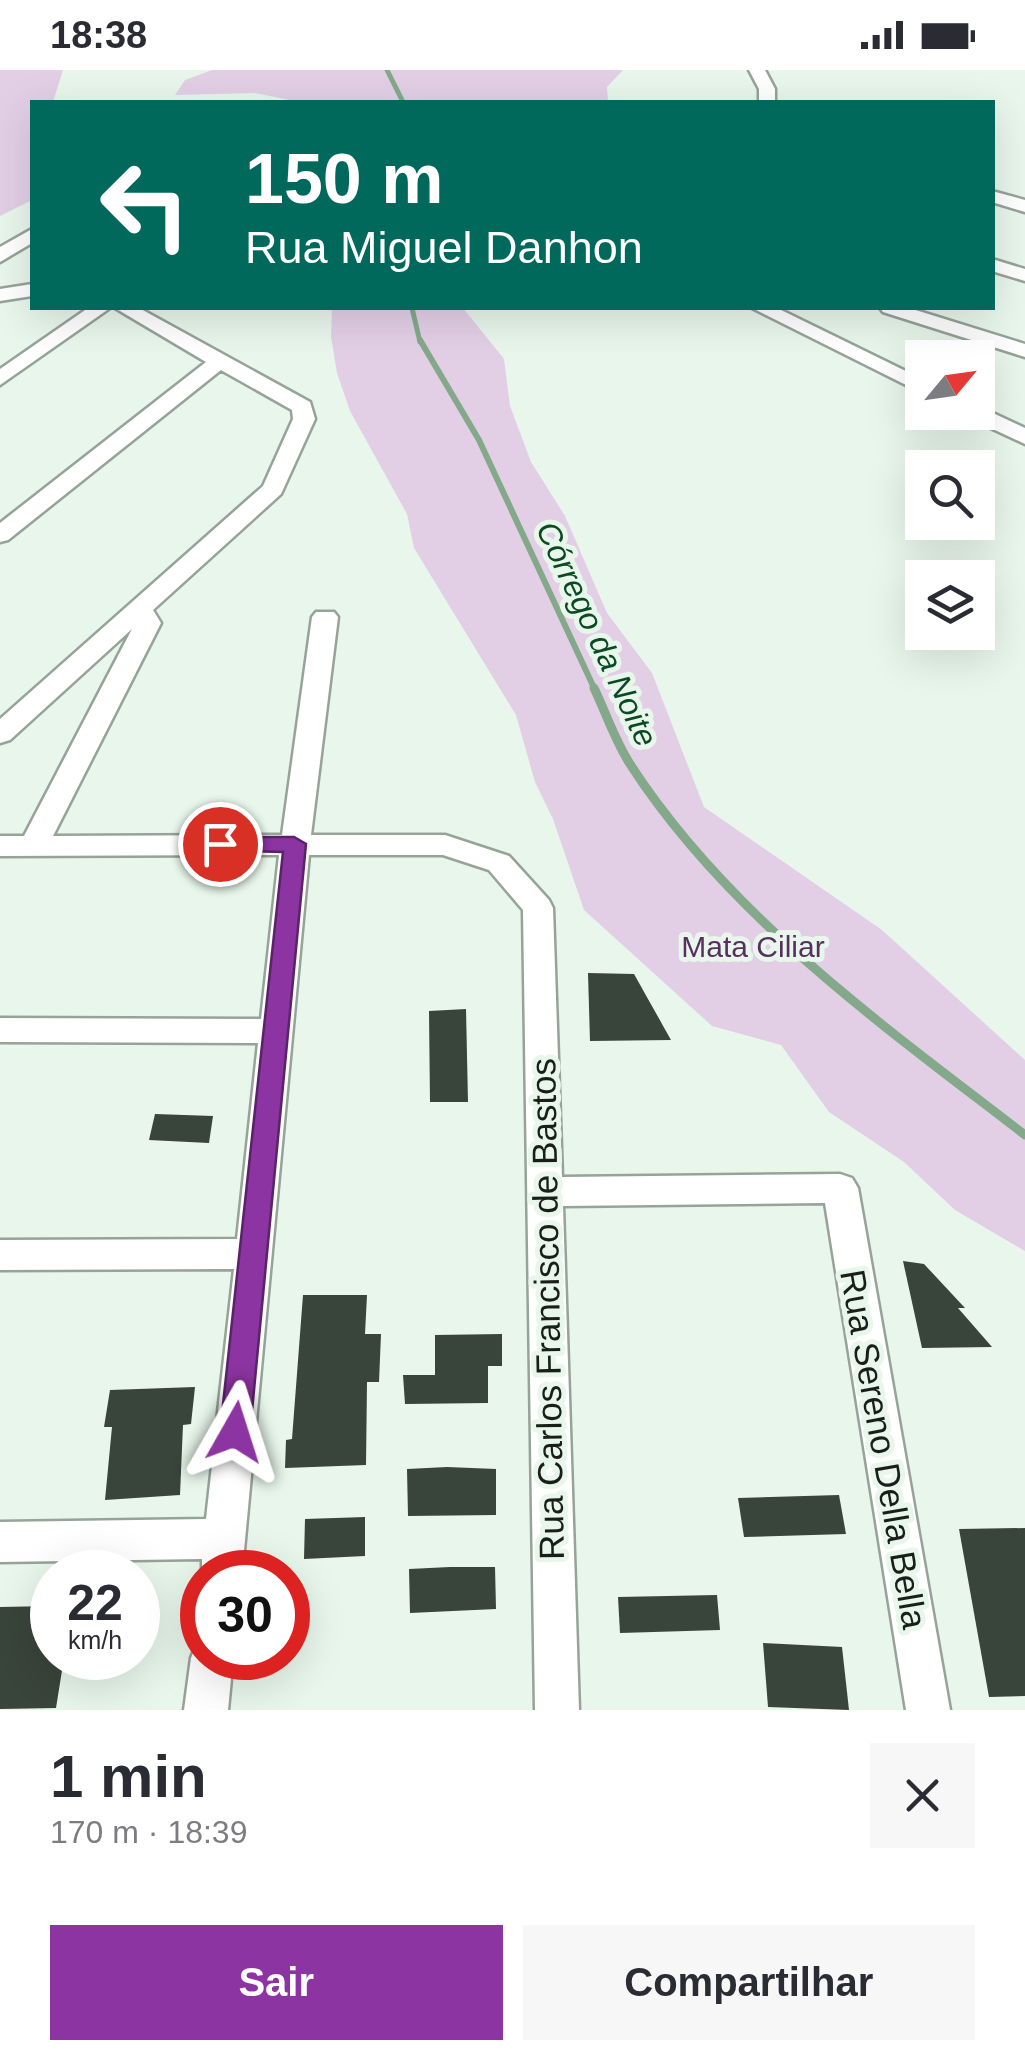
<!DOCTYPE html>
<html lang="pt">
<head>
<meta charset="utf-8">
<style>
  body { margin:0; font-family:Helvetica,sans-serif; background:#f7f7f7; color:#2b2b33; height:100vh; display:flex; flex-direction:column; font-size:38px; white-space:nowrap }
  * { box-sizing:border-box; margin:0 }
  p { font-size:32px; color:#7c7c81 }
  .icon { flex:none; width:55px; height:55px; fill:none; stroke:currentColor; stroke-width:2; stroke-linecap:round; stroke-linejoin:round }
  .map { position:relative; height:1640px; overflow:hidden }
  .side { display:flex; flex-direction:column; background:#fff; flex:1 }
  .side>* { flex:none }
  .banner { position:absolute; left:30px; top:30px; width:965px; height:210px; border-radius:0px; box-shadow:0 10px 40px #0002; background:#00695c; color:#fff; overflow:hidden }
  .needle { width:65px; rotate:61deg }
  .controls { position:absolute; left:905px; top:270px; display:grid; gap:20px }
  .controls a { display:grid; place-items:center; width:90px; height:90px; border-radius:0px; background:#fff; box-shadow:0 10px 40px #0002; font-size:50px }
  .speed { position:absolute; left:30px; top:1480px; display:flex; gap:20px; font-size:50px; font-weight:700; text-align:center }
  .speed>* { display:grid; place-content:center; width:130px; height:130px; border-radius:50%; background:#fff; box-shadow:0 10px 40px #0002; line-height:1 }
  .speed small { font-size:25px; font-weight:400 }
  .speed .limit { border:15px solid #d22; background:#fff; color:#111 }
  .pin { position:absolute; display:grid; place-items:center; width:85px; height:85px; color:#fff; margin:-42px; border:5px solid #fff; border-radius:50%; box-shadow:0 2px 10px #0007 }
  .me { position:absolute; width:110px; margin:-55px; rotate:6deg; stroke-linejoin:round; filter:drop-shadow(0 0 8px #0008) }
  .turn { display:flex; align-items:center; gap:35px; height:210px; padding:0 50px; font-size:45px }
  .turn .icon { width:130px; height:130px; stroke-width:2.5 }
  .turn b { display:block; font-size:70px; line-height:85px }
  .round { display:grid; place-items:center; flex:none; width:105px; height:105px; border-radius:0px; background:#f7f7f7 }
  .headline { display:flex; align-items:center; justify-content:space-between; height:170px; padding:0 50px }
  h1 { font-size:60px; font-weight:600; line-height:75px }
  .button { display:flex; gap:20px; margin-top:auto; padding:20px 50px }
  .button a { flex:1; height:115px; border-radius:0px; background:#8c34a1; color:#fff; font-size:40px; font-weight:600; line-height:115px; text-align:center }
  .button a+a { background:#f7f7f7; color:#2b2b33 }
  .status { display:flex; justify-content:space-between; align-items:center; height:70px; padding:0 50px; background:#fff; direction:ltr }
  .status svg { height:28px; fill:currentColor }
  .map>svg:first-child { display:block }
  .green { fill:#e2cfe6 }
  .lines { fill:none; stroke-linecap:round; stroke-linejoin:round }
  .stream-far2 { stroke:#83a98a; stroke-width:5 }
  .stream-far1 { stroke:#83a98a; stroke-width:6 }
  .stream { stroke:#83a98a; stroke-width:9 }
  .building { fill:#39443b }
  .minor-casing { stroke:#96a399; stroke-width:5 }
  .minor { fill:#fff; fill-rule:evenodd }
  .route { fill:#8c34a1; stroke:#5b2269; stroke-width:2.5 }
  .labels { text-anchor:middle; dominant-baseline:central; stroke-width:10; stroke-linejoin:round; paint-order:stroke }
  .park-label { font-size:30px; fill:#573060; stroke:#e8f6eb }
  .water-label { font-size:32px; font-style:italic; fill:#094a22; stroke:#e8f6eb }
  .near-street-label { font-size:35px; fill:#191e1a; stroke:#e8f6eb }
</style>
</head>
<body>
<div class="status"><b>18:38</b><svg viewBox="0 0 49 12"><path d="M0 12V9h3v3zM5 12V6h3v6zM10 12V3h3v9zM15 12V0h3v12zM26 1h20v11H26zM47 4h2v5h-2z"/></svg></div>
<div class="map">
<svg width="1025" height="1640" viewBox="0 0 1025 1640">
  <rect width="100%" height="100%" fill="#e8f6eb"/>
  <g class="green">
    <path d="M 0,0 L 63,0 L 53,32 L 32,32 L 32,130 L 0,146 Z"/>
    <path d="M 212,0 L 623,0 L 607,17 L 608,32 L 300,32 L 255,23 L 175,25 L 185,10 Z"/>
    <path d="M 332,238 L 463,238 L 504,289 L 510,336 L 531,392 L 565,446 L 607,543 L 652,603 L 704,737 L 882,860 L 1025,990 L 1025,1181 L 955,1140 L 904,1092 L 829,1042 L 781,975 L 712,956 L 584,840 L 553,749 L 535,712 L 516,645 L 414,478 L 407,444 L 350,341 L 337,303 L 331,267 Z"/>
  </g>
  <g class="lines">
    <g class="stream-far2">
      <path d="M 387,0 L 403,32"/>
      <path d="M 412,238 L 420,272"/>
    </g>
    <path class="stream-far1" d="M 420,270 L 479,370 L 595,620"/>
    <path class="stream" d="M 594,618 C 606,643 615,671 630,694 C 728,846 884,956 1025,1065"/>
  </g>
  <g class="building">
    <path d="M 588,903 L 634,904 L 671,970 L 590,971 Z"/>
    <path d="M 466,939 L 468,1032 L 430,1032 L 429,941 Z"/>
    <path d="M 155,1044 L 213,1046 L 209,1073 L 149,1070 Z"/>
    <path d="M 903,1191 L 924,1194 L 965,1238 L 958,1238 L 992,1277 L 922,1278 Z"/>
    <path d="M 303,1225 L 367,1225 L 365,1264 L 381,1264 L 379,1312 L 367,1312 L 366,1395 L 285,1398 L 286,1370 L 292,1369 Z"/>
    <path d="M 502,1264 L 502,1296 L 488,1296 L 488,1333 L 405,1334 L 403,1305 L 435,1305 L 435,1265 Z"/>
    <path d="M 195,1317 L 191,1354 L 183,1355 L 180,1425 L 105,1430 L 112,1357 L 104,1357 L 110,1320 Z"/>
    <path d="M 447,1397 L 496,1399 L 496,1445 L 408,1446 L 407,1399 Z"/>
    <path d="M 839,1425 L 846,1464 L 744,1467 L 738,1428 Z"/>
    <path d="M 365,1447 L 365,1486 L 304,1489 L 305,1449 Z"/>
    <path d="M 1025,1458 L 1025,1626 L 989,1627 L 959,1459 Z"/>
    <path d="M 450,1497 L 495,1497 L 496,1539 L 410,1543 L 409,1499 Z"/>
    <path d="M 717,1525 L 720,1560 L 620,1563 L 618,1527 Z"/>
    <path d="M 52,1536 L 52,1588 L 64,1588 L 56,1638 L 0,1639 L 0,1537 Z"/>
    <path d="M 763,1573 L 842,1577 L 849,1640 L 768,1637 Z"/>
  </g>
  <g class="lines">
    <defs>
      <g id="minor">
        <path d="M 749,0 L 765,0 L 775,19 L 775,32 L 759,32 L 759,19 Z"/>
        <path d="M 992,121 L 1025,130 L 1025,142 L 992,132 Z"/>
        <path d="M 32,159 L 32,173 L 0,192 L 0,177 Z"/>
        <path d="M 992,189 L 1025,199 L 1025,211 L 992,201 Z"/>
        <path d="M 32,214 L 32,226 L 0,231 L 0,219 Z"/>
        <path d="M 88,238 L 110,238 L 0,315 L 0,299 Z"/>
        <path d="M 115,238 L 139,238 L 310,332 L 315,349 L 281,424 L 153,540 L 161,553 L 53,766 L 282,765 L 312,547 L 316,542 L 334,542 L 338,547 L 311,765 L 445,765 L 509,786 L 549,830 L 553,838 L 562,1107 L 840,1104 L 852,1108 L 858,1118 L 950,1640 L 906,1640 L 825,1133 L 563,1136 L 579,1640 L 535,1640 L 523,840 L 489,800 L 443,785 L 309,785 L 242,1502 L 202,1502 L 202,1507 L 202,1489 L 0,1492 L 0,1452 L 206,1449 L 234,1199 L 0,1200 L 0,1170 L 237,1169 L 258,973 L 0,972 L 0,948 L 261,949 L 279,785 L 0,786 L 0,766 L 24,766 L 132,559 L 10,670 L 0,673 L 0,649 L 263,416 L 293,349 L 292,340 L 221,300 L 8,470 L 0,472 L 0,453 L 206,292 Z"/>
        <path d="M 752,238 L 777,238 L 922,309 L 922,323 Z"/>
        <path d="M 880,238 L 909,238 L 1025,274 L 1025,287 L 883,242 Z"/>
        <path d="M 978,336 L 1025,358 L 1025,374 L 967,347 L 964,342 L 978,342 Z"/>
        <path d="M 202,1570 L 202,1588 L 233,1588 L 228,1640 L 184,1640 L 191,1588 L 197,1573 Z"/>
      </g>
    </defs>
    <use href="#minor" class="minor-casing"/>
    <use href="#minor" class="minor"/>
  </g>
  <path class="route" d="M 220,767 L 294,767 L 306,774 L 250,1362 L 246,1372 L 235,1376 L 225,1372 L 220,1362 L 283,782 L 212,780 L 209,774 L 212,769 Z"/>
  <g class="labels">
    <g class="park-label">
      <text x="753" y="876">Mata Ciliar</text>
    </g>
    <g class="water-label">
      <text transform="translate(597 564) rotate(65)">Córrego da Noite</text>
    </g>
    <g class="near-street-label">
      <text transform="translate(547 1239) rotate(-91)">Rua Carlos Francisco de Bastos</text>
      <text transform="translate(884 1379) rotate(80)">Rua Sereno Della Bella</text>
    </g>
  </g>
</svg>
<div class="controls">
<a><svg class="needle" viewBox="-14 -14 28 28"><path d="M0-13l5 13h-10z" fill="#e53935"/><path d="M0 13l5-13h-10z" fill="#7c7c81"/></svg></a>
<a><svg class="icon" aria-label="search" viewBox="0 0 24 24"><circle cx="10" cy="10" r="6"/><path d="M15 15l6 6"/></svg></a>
<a><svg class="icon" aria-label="layers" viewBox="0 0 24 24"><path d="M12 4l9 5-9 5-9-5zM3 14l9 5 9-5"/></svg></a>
</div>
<div class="speed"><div>22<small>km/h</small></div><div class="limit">30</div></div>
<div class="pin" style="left:220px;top:774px;background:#d93025"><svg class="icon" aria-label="arrive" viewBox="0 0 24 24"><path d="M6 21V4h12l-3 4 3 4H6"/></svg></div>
<svg class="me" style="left:235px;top:1362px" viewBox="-20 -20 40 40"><path d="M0-17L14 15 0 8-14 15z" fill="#8c34a1" stroke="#fff" stroke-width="4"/></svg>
<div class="banner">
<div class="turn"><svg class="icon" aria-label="left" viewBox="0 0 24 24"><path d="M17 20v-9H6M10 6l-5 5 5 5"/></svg><div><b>150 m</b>Rua Miguel Danhon</div></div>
</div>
</div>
<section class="side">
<div class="headline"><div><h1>1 min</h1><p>170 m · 18:39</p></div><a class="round"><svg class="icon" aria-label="close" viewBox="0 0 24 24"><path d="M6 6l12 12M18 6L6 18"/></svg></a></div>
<div class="button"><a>Sair</a><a>Compartilhar</a></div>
</section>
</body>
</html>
